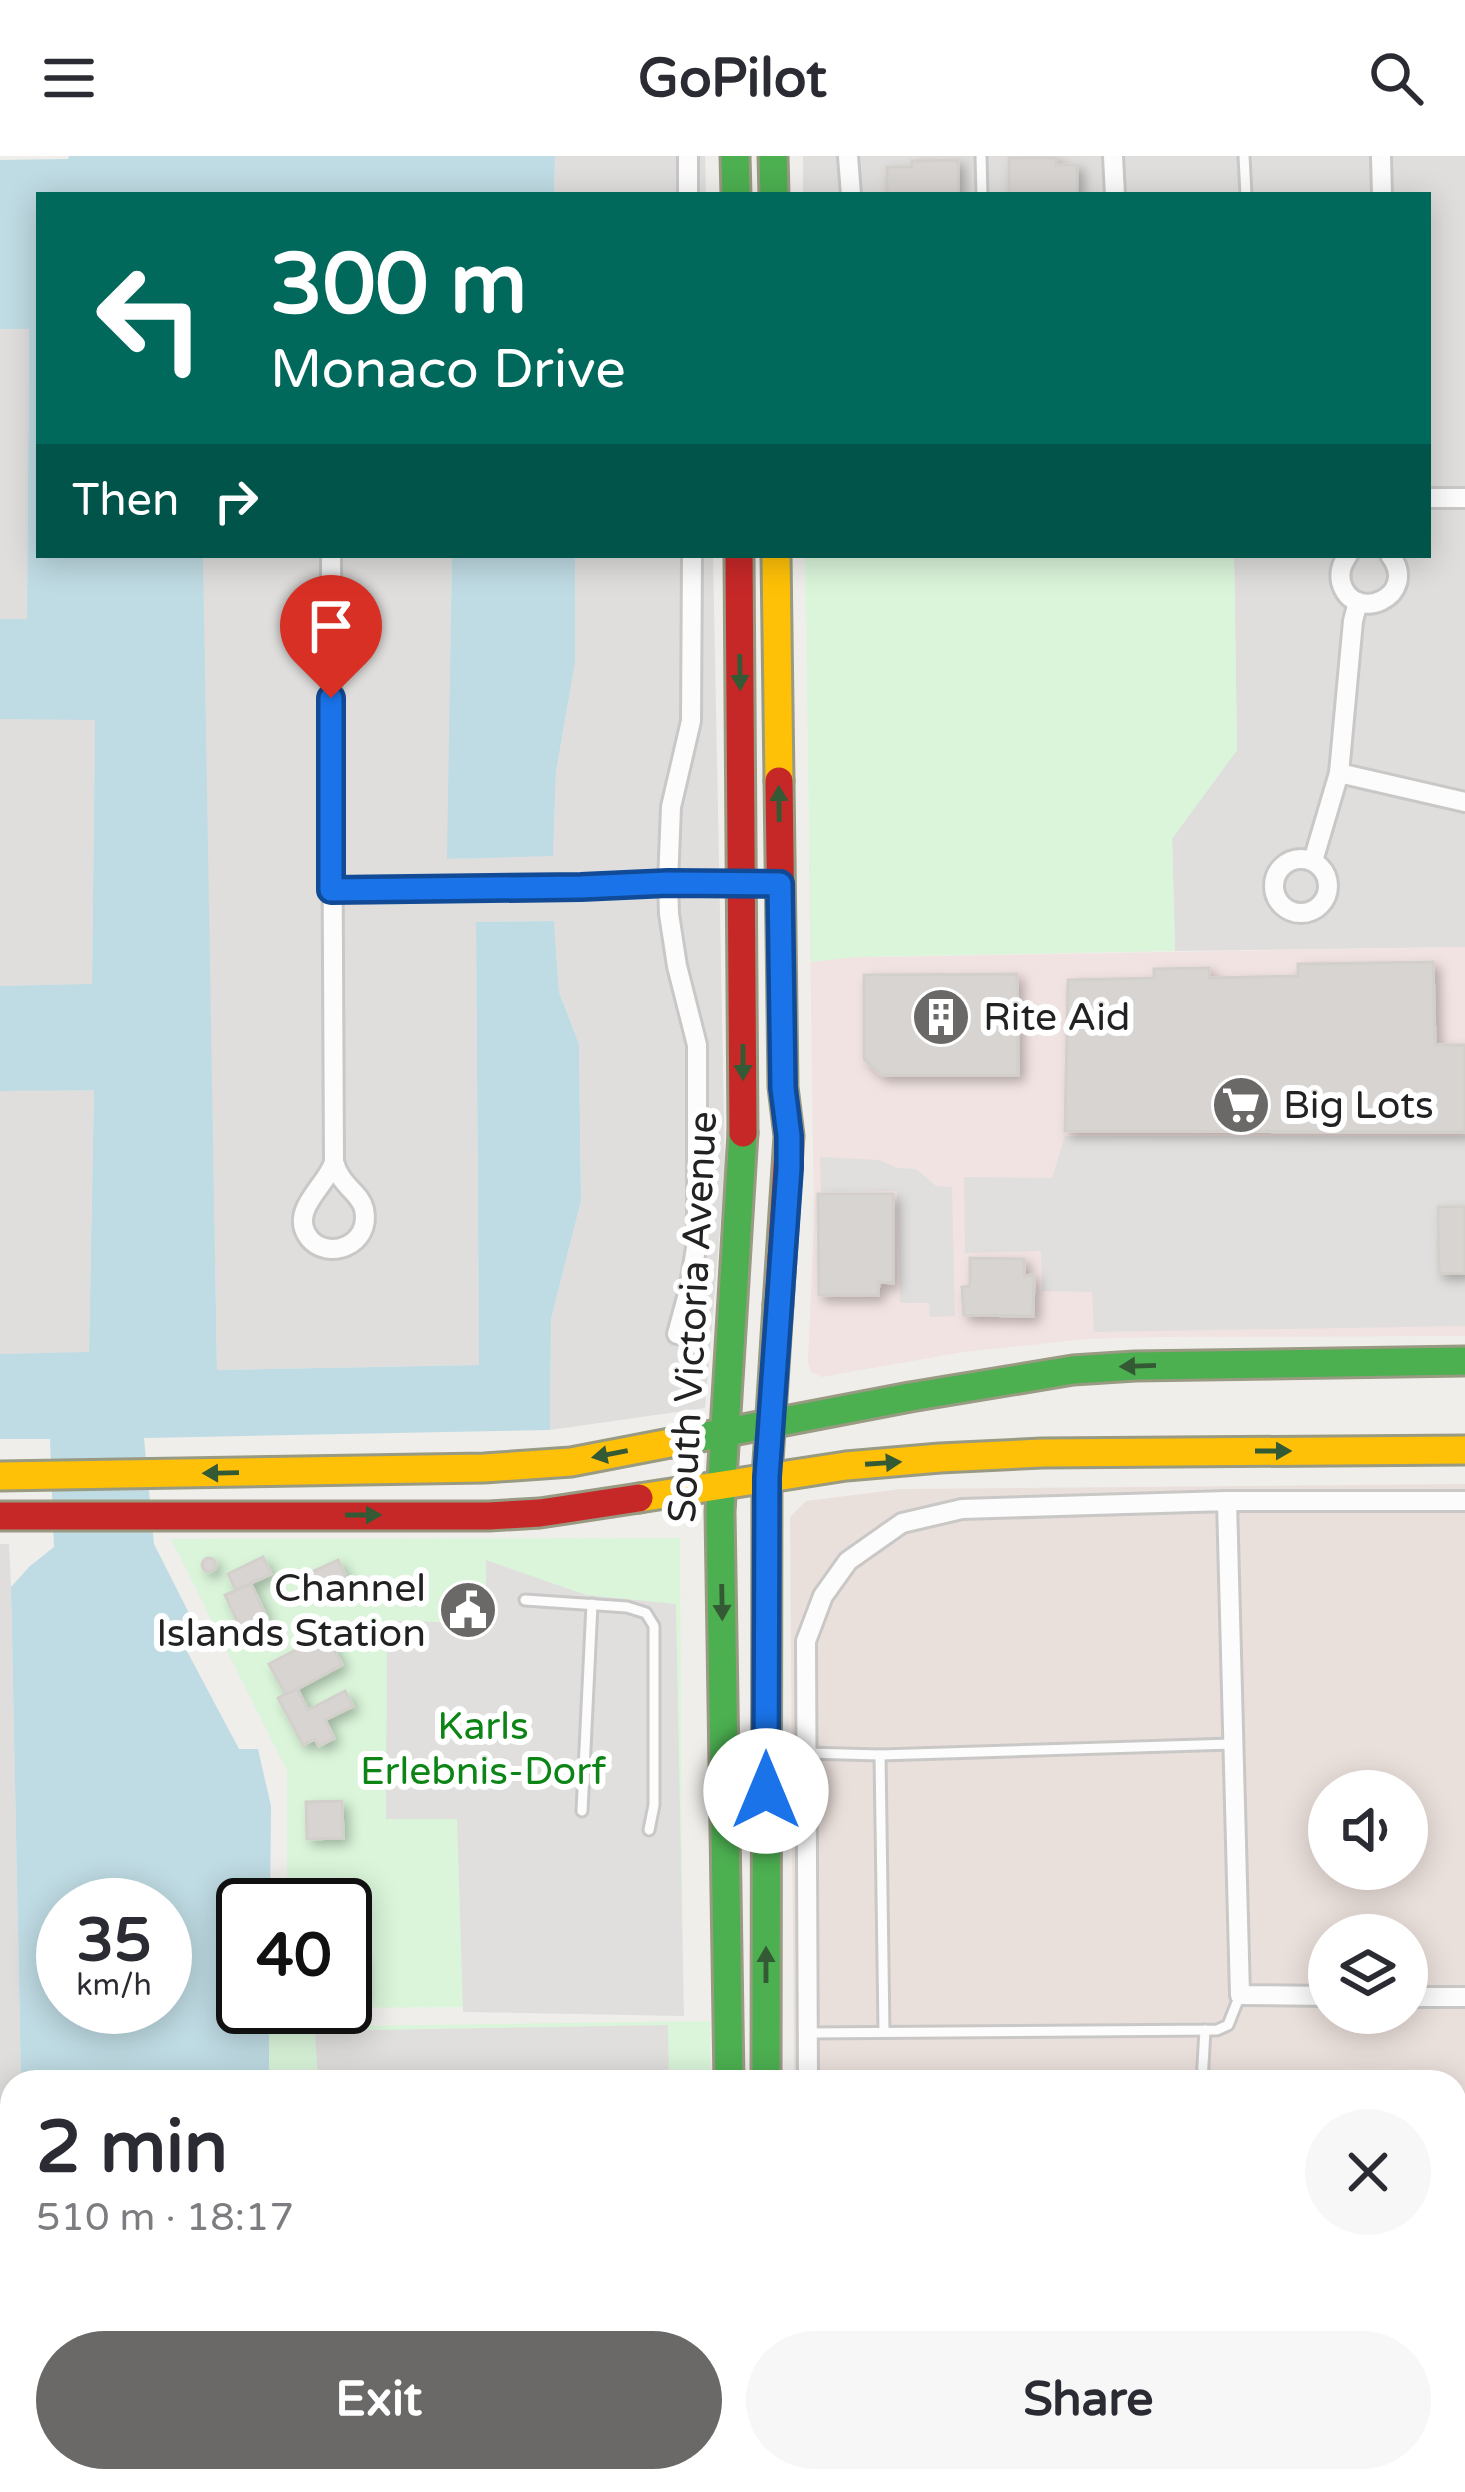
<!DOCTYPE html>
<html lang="en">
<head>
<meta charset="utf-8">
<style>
  body { margin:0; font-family:"Varela Round",sans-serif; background:#f7f7f7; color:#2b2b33; height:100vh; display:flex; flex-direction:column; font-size:45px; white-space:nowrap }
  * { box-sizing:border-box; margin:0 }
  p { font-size:39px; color:#7c7c81 }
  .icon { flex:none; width:66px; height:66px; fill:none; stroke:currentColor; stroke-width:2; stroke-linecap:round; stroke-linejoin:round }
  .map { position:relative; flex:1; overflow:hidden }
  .sheet { position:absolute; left:0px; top:1914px; width:1467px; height:423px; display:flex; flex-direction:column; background:#fff; border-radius:36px 36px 0 0; box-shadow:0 6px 30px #0003 }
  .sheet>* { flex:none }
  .hud { position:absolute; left:36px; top:36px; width:1395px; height:366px; border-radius:0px; box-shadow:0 6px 30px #0003; background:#00695c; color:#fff; overflow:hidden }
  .tools { position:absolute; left:1308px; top:1614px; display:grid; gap:24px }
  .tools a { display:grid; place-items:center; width:120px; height:120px; border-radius:50%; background:#fff; box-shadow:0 6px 30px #0003; font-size:60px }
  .speed { position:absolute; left:36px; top:1722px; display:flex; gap:24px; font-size:60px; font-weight:700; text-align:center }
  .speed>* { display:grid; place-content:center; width:156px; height:156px; border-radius:50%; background:#fff; box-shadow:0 6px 30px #0003; line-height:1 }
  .speed small { font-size:30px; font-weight:400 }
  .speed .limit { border:6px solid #111; border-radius:18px; background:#fff; color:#111 }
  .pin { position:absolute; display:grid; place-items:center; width:102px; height:102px; color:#fff; margin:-123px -51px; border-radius:50% 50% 50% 0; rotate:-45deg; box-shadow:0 0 12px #0007 }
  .pin .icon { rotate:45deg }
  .me { position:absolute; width:132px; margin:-66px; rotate:0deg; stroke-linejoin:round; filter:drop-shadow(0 0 9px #0008) }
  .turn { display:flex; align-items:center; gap:42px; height:252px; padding:0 36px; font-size:54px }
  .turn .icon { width:156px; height:156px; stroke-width:2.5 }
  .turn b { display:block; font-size:84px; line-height:102px }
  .then { display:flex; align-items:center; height:114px; padding:0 36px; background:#0003; gap:24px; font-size:45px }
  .round { display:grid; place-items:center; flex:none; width:126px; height:126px; border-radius:63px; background:#f7f7f7 }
  .headline { display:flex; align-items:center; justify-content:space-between; height:204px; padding:0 36px }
  h1 { font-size:72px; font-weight:700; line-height:90px }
  .primary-button { display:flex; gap:24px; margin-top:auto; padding:24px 36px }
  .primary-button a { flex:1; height:138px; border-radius:72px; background:#6a6968; color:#fff; font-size:48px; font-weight:700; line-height:138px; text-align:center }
  .primary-button a+a { background:#f7f7f7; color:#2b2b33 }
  header { display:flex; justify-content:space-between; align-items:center; height:156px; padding:0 36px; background:#fff; font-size:54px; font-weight:700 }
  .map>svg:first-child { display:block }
  .residential { fill:#dfdedc }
  .commercial { fill:#f1e3e1 }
  .military { fill:#eae0db; fill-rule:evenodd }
  .park { fill:#daf5da }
  .parking { fill:#e0dfde }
  .water { fill:#bfdbe3; fill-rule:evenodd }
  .building { fill:#d7d4d2; stroke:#d3d0cc; stroke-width:3; filter:url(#shadow) }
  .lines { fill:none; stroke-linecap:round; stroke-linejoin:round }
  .lane-casing { stroke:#c9c8c7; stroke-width:15 }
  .street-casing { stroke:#c9c8c7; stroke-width:24 }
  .fast-casing { stroke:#999a82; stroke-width:33 }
  .slow-casing { stroke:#999a82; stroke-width:33 }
  .jam-casing { stroke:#999a82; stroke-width:33 }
  .lane { stroke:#fdfcfc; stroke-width:9 }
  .street { stroke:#fdfcfc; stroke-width:18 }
  .fast { stroke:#4caf50; stroke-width:27 }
  .slow { stroke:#ffc107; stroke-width:27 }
  .jam { stroke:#c62828; stroke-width:27 }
  .oneway { fill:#335a34 }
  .route-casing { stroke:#114b97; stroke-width:30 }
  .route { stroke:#1a73e8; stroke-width:21 }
  .labels { text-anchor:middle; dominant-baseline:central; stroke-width:12; stroke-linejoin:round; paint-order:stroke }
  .poi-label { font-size:39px; fill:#222; stroke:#fff; text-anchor:start }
  .street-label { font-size:39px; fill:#222; stroke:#fff }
  .park-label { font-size:39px; fill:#0c8416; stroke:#fff }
</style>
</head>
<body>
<header><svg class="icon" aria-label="menu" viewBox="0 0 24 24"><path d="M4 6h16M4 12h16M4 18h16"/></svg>GoPilot<svg class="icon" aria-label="search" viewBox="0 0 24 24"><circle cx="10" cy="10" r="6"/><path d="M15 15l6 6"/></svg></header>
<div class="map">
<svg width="1465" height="2336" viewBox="0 0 1465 2336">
  <defs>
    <filter id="shadow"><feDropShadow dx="5.5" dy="5.5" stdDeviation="6" flood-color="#0004"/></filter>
  </defs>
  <rect width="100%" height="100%" fill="#f0eeeb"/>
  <g class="residential">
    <path d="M 555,0 L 705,0 L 706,39 L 554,39 Z"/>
    <path d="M 803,0 L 1465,0 L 1465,791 L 1175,795 L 1172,682 L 1237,594 L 1234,399 L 1428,399 L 1428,39 L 803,39 Z"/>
    <path d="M 0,173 L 29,173 L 27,464 L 0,463 Z"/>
    <path d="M 202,399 L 452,399 L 448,703 L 553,699 L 556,616 L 575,507 L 575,399 L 713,399 L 725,1014 L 705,1252 L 550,1274 L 551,1163 L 581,1045 L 579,888 L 559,836 L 554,765 L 476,766 L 479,1209 L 217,1214 Z"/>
    <path d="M 0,563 L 95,563 L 92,829 L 0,830 Z"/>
    <path d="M 94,933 L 89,1197 L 0,1198 L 0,935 Z"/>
    <path d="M 0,1388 L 9,1388 L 11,1431 L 21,1926 L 12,1926 L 12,2325 L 29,2325 L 29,2336 L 0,2336 Z"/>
  </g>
  <path class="commercial" d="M 809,705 L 859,746 L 879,801 L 1465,791 L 1465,1180 L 1159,1181 L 1087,1183 L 963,1196 L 822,1221 L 811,1216 L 808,1206 L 814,1065 Z"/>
  <path class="military" d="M 1465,1328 L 1465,2336 L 797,2336 L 797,2325 L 1455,2325 L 1455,1926 L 794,1926 L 790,1361 L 806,1345 L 901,1333 ZM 1329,1635 L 1407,1635 L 1407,1713 L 1329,1713 ZM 1329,1779 L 1407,1779 L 1407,1857 L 1329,1857 Z"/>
  <g class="park">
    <path d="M 805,399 L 1234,399 L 1237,594 L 1172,683 L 1175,795 L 856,801 L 811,806 Z"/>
    <path d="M 680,1382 L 683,1850 L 288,1852 L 345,1851 L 345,1749 L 287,1749 L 287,1615 L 171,1383 Z"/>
    <path d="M 710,1865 L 710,1926 L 269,1926 L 269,1871 Z"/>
    <path d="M 233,2325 L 712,2325 L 712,2336 L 234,2336 Z"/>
  </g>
  <g class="parking">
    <path d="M 1065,980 L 1465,980 L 1465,1051 L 1438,1052 L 1439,1116 L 1465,1117 L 1465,1170 L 1094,1176 L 1092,1136 L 1042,1135 L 1041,1095 L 965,1097 L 964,1021 L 1052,1022 Z"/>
    <path d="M 820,1001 L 880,1004 L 897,1012 L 916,1013 L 936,1030 L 952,1031 L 955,1160 L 930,1161 L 929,1147 L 900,1147 L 897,1035 L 821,1036 Z"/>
    <path d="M 486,1404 L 586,1439 L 676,1448 L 684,1860 L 463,1856 L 457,1663 L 386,1663 L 387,1465 L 486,1467 Z"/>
    <path d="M 668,1869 L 669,1926 L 318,1926 L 315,1875 Z"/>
    <rect x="503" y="2325" width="186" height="11"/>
  </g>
  <g class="water">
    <path d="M 69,0 L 555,0 L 554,39 L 39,39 L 39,399 L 202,399 L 203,404 L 217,1214 L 479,1209 L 476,766 L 554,765 L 559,836 L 579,888 L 581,1045 L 551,1163 L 550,1274 L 144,1282 L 154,1388 L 198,1475 L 181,1484 L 239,1593 L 258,1593 L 271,1650 L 270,1749 L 243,1749 L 243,1851 L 269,1851 L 269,1926 L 21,1926 L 11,1431 L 30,1410 L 54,1391 L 50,1283 L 0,1283 L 0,1198 L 89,1196 L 94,934 L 0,935 L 0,830 L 92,828 L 95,564 L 0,563 L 0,463 L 27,463 L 29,173 L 0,173 L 0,4 L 68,3 ZM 63,1749 L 165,1749 L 165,1851 L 63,1851 Z"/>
    <path d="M 452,399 L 575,399 L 575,507 L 556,616 L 553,700 L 447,703 Z"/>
    <rect x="29" y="2325" width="204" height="11"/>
  </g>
  <g class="building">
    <path d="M 1009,2 L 1056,2 L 1056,9 L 1077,9 L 1077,39 L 1009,39 Z"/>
    <path d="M 958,4 L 958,39 L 887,39 L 887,11 L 912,11 L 912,5 Z"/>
    <path d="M 1433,806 L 1435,889 L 1465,889 L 1465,976 L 1065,975 L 1068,824 L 1154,822 L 1154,813 L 1209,812 L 1209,822 L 1298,820 L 1298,808 Z"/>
    <path d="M 1017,818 L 1018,919 L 882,919 L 864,903 L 864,819 Z"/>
    <path d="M 818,1038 L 893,1038 L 893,1127 L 879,1126 L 878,1139 L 819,1139 Z"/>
    <path d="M 1438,1051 L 1465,1051 L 1465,1117 L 1439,1117 Z"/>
    <path d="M 970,1102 L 1024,1103 L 1024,1120 L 1034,1119 L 1033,1160 L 964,1159 L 962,1131 L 970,1130 Z"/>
    <path d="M 263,1401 L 271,1418 L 236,1434 L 228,1418 Z"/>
    <circle cx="209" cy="1409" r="7"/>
    <path d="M 338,1404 L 346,1421 L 320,1433 L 312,1416 Z"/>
    <path d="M 251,1428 L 267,1462 L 241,1473 L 225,1439 Z"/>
    <path d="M 326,1478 L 342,1509 L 286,1539 L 269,1508 Z"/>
    <path d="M 297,1533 L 308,1554 L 345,1535 L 353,1550 L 325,1564 L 334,1582 L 319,1590 L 315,1583 L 303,1589 L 278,1542 Z"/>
    <path d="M 342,1645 L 343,1682 L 307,1683 L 306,1646 Z"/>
    <path d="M 345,1799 L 360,1799 L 361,1838 L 345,1838 Z"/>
  </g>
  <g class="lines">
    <defs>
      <g id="lane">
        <path d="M 981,0 L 982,39"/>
        <path d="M 1244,0 L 1246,39"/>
        <path d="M 525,1444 L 627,1451 L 646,1457 L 654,1470 L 654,1649 L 649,1674"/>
        <path d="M 806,1597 L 880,1599 L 1232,1588"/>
        <path d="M 880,1599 L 884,1876"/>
        <path d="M 582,1655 L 592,1448"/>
        <path d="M 808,1877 L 1217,1874 L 1228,1869 L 1240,1839"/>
        <path d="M 1202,1926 L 1205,1874"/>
        <path d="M 914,2325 L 914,2336"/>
      </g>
      <g id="street">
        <path d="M 688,0 L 688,39"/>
        <path d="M 848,0 L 851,39"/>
        <path d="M 1113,0 L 1115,39"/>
        <path d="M 1381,0 L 1382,39"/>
        <path d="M 1428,342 L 1465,342"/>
        <path d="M 331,399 L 334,1006"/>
        <path d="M 1348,399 C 1342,408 1339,415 1341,426 C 1353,470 1421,440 1390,399"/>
        <path d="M 1339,617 L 1465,646"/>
        <circle cx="1301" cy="730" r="27"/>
        <path d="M 1313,705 L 1339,617 L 1353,465 L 1358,446"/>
        <path d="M 331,733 L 581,731 L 668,727 L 780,728"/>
        <path d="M 334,1006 C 341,1031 360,1036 364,1053 C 372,1090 327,1105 309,1082 C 288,1054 327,1030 334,1006 Z"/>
        <path d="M 677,1178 L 689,1134 L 697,1086 L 697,889 L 677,810 L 669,758 L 668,727 L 671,651 L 691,565 L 692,399"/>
        <path d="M 1227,1345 L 1465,1345"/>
        <path d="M 1407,1841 L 1465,1841"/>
        <path d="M 808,1926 L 806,1485 L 823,1440 L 848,1405 L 902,1367 L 962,1353 L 1227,1345 L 1240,1839 L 1329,1840"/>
        <path d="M 811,2325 L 812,2336"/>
      </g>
      <g id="fast">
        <path d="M 735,0 L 736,39"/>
        <path d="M 773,0 L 774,39"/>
        <path d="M 670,1287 L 910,1241 L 1073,1214 L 1135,1210 L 1465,1205"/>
        <path d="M 729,1926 L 720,1356 L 743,977"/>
        <path d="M 766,1926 L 767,1321 L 778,1149"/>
        <path d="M 731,2325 L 731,2336"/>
      </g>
      <g id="slow">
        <path d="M 776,399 L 779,625"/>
        <path d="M 0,1320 L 484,1312 L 571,1306 L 670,1287"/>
        <path d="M 639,1342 L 846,1310 L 940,1302 L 1042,1297 L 1465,1294"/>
        <path d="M 769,2325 L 769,2336"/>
      </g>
      <g id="jam">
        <path d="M 739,399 L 743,977"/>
        <path d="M 778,1149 L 789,980 L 783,931 L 779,625"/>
        <path d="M 0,1360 L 489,1360 L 540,1357 L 639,1342"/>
      </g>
    </defs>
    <use href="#lane" class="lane-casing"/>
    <use href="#street" class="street-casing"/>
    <use href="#fast" class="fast-casing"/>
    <use href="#slow" class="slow-casing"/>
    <use href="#jam" class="jam-casing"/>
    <use href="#lane" class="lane"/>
    <use href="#street" class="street"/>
    <use href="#fast" class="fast"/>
    <use href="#slow" class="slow"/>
    <use href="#jam" class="jam"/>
  </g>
  <defs><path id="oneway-solid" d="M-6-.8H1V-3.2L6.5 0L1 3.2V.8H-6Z" transform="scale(3)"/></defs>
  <g class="oneway">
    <use href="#oneway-solid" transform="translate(740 516) rotate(89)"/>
    <use href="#oneway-solid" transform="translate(779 648) rotate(-91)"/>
    <use href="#oneway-solid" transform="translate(743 906) rotate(90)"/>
    <use href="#oneway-solid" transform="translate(1138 1210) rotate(178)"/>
    <use href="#oneway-solid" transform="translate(1273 1295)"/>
    <use href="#oneway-solid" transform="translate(610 1298) rotate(169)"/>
    <use href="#oneway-solid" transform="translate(883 1307) rotate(-4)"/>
    <use href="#oneway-solid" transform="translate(221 1317) rotate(179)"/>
    <use href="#oneway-solid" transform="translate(363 1359)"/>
    <use href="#oneway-solid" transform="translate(722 1446) rotate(89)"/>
    <use href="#oneway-solid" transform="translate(766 1809) rotate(-90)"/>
  </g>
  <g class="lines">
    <defs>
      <path id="route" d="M 331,542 L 331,734 L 581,731 L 668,727 L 780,728 L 783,932 L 789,980 L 789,1012 L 767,1321 L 766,1635"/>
    </defs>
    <use href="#route" class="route-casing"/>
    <use href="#route" class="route"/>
  </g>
  <defs>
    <symbol id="building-disc" viewBox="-11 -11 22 22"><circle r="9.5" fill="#6a6968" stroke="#fff"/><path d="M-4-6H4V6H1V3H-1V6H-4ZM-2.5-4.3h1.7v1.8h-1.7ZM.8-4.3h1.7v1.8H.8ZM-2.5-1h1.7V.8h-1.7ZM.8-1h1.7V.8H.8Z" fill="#fff"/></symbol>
    <symbol id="supermarket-disc" viewBox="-11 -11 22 22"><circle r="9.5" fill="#6a6968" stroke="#fff"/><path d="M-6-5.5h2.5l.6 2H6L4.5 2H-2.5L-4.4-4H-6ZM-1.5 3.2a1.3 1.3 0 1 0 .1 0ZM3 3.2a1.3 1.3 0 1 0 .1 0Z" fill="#fff"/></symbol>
    <symbol id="civic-disc" viewBox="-11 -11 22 22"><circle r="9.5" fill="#6a6968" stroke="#fff"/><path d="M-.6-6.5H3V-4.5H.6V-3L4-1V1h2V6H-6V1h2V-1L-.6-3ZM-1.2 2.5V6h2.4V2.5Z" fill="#fff"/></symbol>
  </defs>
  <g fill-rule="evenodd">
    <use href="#building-disc" x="908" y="828" width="66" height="66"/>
    <use href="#supermarket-disc" x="1208" y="916" width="66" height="66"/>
    <use href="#civic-disc" x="435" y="1421" width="66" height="66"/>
  </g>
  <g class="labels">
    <g class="poi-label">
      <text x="983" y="861">Rite Aid</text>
      <text x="1283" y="949">Big Lots</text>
      <text x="426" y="1432" text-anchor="end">Channel<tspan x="426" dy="45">Islands Station</tspan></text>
    </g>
    <g class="street-label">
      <text transform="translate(693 1161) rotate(-87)">South Victoria Avenue</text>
    </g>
    <g class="park-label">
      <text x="483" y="1570">Karls<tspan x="483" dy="45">Erlebnis-Dorf</tspan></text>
    </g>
  </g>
</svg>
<div class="tools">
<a><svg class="icon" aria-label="sound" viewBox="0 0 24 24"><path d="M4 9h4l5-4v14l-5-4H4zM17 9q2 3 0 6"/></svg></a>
<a><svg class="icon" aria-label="layers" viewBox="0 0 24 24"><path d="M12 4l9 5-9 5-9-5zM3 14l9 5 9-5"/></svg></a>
</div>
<div class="speed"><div>35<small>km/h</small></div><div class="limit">40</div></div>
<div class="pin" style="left:331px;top:542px;background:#d93025"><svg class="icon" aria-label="arrive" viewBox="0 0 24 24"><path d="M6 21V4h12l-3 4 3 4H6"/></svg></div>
<svg class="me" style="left:766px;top:1635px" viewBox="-20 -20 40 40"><circle r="19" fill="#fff"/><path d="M0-13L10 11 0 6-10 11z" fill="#1a73e8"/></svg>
<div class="hud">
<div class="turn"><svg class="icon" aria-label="left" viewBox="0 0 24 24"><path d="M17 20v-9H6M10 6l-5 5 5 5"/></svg><div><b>300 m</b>Monaco Drive</div></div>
<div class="then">Then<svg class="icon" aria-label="right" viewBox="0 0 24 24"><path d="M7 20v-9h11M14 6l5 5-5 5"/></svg></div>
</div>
<section class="sheet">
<div class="headline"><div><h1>2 min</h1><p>510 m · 18:17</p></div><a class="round"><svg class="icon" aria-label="close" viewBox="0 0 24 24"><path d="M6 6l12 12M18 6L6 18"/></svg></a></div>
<div class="primary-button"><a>Exit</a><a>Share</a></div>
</section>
</div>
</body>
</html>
